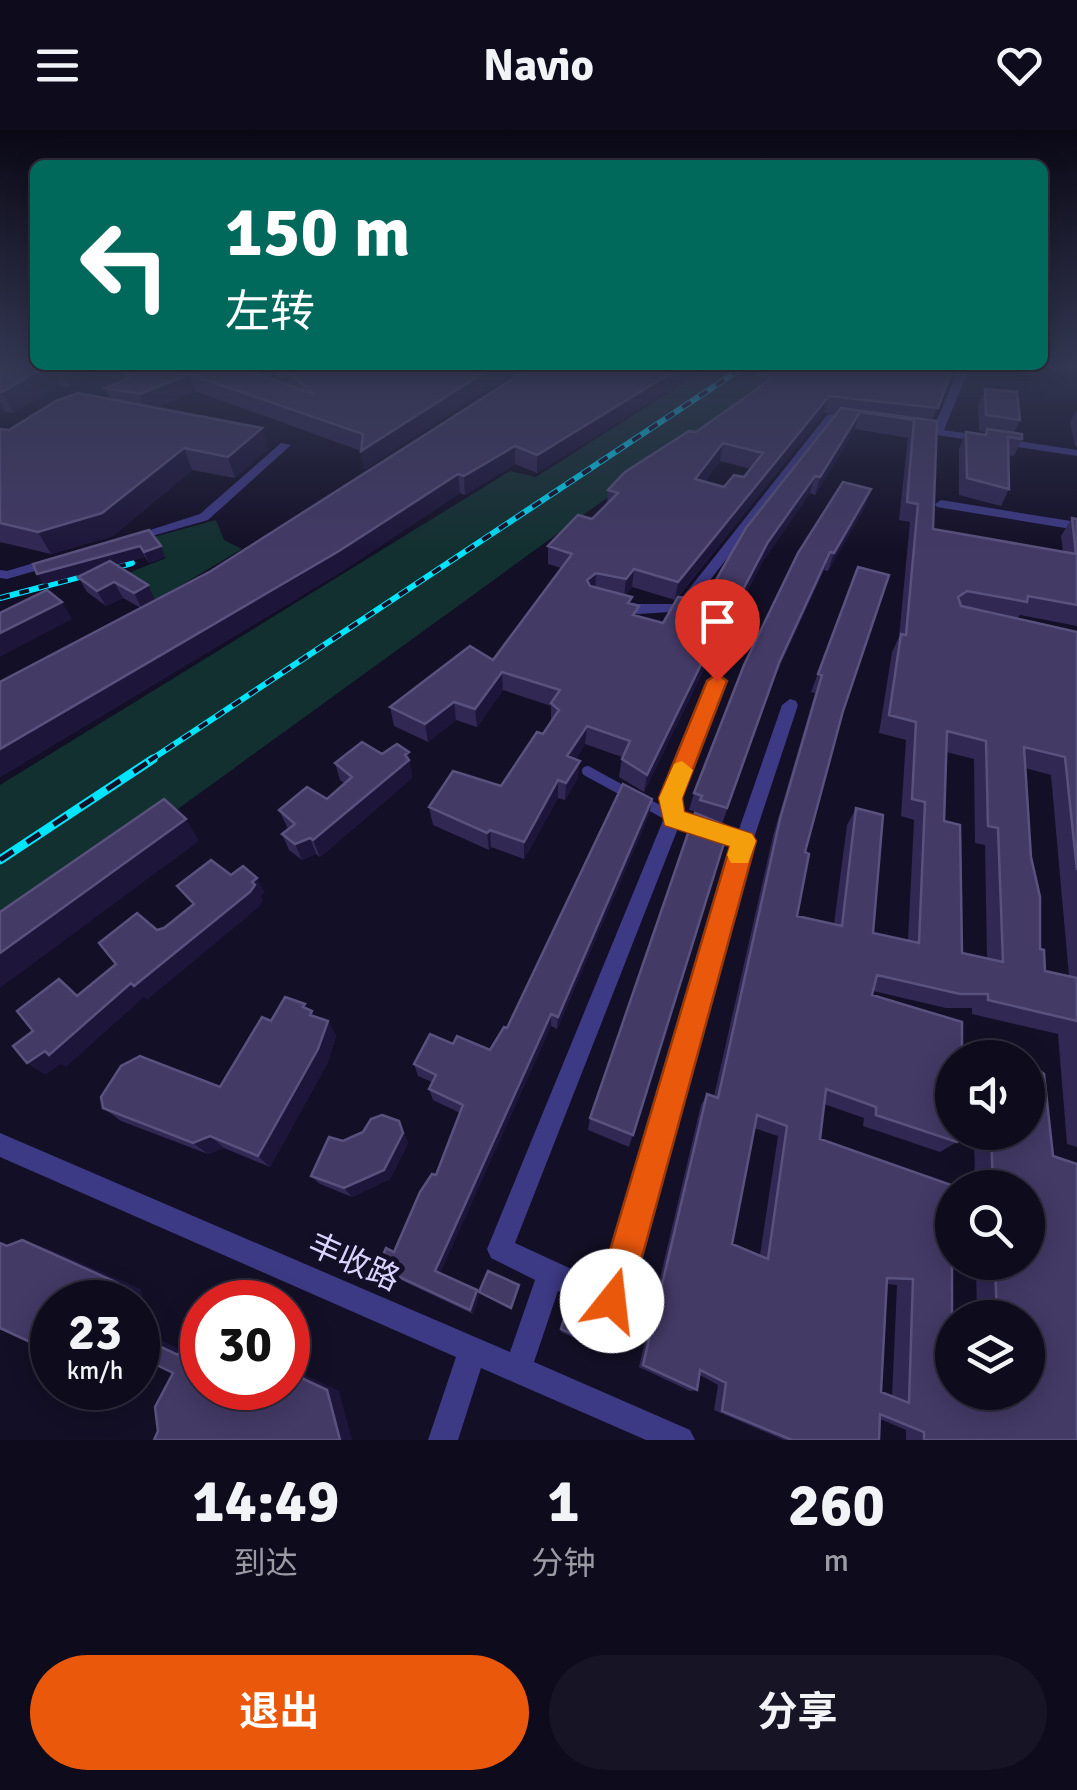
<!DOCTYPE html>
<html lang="zh">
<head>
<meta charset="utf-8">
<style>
  body { margin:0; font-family:Signika,"Noto Sans SC",sans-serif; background:#171425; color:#f1f3f6; height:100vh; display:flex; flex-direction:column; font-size:38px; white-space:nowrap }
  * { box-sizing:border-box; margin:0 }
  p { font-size:32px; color:#9b9ba3 }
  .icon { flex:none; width:55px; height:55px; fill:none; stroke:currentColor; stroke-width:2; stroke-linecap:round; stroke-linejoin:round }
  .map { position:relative; height:1310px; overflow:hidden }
  .details { display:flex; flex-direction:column; background:#0e0b1c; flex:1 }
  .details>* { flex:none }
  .top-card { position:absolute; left:30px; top:30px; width:1018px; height:210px; border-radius:15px; box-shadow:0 5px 25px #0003,0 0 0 2px #2e2b3b; background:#00695c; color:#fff; overflow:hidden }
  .tools { position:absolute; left:935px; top:910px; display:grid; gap:20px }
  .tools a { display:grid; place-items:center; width:110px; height:110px; border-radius:50%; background:#0e0b1c; box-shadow:0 5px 25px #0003,0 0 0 2px #2e2b3b; font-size:50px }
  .speed { position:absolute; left:30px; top:1150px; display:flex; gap:20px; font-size:50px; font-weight:700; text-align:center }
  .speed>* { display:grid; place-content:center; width:130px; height:130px; border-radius:50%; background:#0e0b1c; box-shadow:0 5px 25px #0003,0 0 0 2px #2e2b3b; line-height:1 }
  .speed small { font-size:25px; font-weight:400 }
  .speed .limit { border:15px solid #d22; background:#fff; color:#111 }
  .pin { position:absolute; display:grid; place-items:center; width:85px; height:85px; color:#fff; margin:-102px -42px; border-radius:50% 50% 50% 0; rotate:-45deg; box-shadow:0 0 10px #0007 }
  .pin .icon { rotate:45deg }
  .me { position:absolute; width:110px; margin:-55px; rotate:16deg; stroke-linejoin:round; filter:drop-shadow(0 0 8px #0008) }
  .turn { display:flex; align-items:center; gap:35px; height:210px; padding:0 30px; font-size:45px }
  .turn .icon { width:130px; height:130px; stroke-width:2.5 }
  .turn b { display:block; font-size:70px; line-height:85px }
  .eta { display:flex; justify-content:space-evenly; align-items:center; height:170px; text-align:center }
  .eta b { font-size:60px; font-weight:700; line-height:70px }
  .button { display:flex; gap:20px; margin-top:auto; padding:20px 30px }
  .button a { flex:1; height:115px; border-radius:60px; background:#ea580c; color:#fff; font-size:40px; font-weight:700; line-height:115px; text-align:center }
  .button a+a { background:#171425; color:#f1f3f6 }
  header { display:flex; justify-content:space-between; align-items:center; height:130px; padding:0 30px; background:#0e0b1c; font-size:45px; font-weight:700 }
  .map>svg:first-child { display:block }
  .green { fill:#12302f }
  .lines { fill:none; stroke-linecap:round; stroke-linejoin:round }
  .service { stroke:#3d3a85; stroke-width:10 }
  .minor { fill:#3d3a85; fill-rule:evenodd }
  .rail-far1-casing { stroke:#00e5ff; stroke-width:6 }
  .rail-casing { stroke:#00e5ff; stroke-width:9 }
  .rail-far1 { stroke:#130f26; stroke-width:4; stroke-dasharray:10; stroke-linecap:butt }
  .rail { stroke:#130f26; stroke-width:5; stroke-dasharray:16; stroke-linecap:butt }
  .wall { fill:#312854; fill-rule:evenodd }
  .shaded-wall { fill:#1d163a }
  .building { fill:#433a66; stroke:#5a527e; stroke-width:2.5; fill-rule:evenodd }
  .route { fill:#ea580c; stroke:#983908; stroke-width:2.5 }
  .slow { fill:#f59e0b }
  .labels { text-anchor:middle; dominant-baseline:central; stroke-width:10; stroke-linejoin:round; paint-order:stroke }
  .near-street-label { font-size:32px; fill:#d9d4ff; stroke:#130f26 }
</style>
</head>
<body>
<header><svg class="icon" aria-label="menu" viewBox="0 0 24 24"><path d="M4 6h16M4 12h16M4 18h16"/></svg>Navio<svg class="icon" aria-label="heart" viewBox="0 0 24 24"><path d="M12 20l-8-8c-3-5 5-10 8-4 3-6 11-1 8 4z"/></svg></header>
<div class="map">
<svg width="1077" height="1310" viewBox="0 0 1077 1310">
  <rect width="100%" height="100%" fill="#130f26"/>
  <g class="green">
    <path d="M 707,238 L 786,238 L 0,808 L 0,655 L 510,341 L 536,347 Z"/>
    <path d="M 216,390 L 224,410 L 242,419 L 156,470 L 118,447 L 166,428 L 150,408 Z"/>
  </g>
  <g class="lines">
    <path class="service" d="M 587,641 L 673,688 L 703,698"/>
    <g class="minor">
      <path d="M 959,238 L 969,238 L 944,300 L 1077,320 L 1077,326 L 910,301 L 909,299 L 914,296 L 933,299 Z"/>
      <path d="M 831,284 L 859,290 L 854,293 L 834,291 L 686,481 L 638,484 L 614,477 L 612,474 L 619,470 L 638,474 L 677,474 L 827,285 Z"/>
      <path d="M 281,313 L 291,315 L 208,390 L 131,412 L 125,408 L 200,384 Z"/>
      <path d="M 941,370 L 1077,392 L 1077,400 L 937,377 L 935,374 Z"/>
      <path d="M 54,427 L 61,431 L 59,434 L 7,449 L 0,448 L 0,440 L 7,441 Z"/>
      <path d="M 717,546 L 725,551 L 679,668 L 682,688 L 515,1113 L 604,1154 L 735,711 L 782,575 L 790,569 L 796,571 L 798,575 L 753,711 L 626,1171 L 622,1181 L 612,1185 L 558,1161 L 534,1232 L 690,1300 L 695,1310 L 646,1310 L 481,1238 L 458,1310 L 428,1310 L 456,1227 L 0,1027 L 0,1003 L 510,1222 L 535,1150 L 491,1128 L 487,1119 L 664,688 L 661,668 L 709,551 Z"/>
    </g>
    <defs>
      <g id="rail-far1">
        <path d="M 0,468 L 132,433"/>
        <path d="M 149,631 L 742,238"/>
      </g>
      <path id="rail" d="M 0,730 L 153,629"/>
    </defs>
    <use href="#rail-far1" class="rail-far1-casing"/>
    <use href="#rail" class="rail-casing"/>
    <use href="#rail-far1" class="rail-far1"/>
    <use href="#rail" class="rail"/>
  </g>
  <g class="wall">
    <path d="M 0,238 L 100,238 L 70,257 L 59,255 L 13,283 L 5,282 L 0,285 Z"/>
    <path d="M 141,238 L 287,255 L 270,238 L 518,238 L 365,339 L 361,321 L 195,261 L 156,278 L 262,298 L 268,319 L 235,348 L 192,340 L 113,406 L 51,424 L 0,412 L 0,299 L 9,300 L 110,269 L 105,258 L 128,249 L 126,244 Z"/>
    <path d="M 704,238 L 537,343 L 515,334 L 465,365 L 460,363 L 344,440 L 0,647 L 0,552 L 141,478 L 123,468 L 106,476 L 87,462 L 78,447 L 86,443 L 44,454 L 33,434 L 161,416 L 165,427 L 149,433 L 145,427 L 115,435 L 156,470 L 211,441 Z"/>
    <path d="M 953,238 L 932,291 L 933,399 L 1063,421 L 1061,406 L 1072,388 L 1077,389 L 1077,496 L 1020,485 L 1017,489 L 1077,502 L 1077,1017 L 1067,1014 L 1058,904 L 972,884 L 972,878 L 946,878 L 873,861 L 872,865 L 957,1012 L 940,1022 L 863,996 L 864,988 L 824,974 L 820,1009 L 952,1058 L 952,1262 L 1028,1188 L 977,1188 L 976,1132 L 1028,1132 L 1028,1058 L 975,1058 L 974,1002 L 1028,1002 L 1077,1310 L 906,1310 L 906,1300 L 880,1289 L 879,1310 L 784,1310 L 714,1280 L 718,1255 L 700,1245 L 697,1260 L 690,1261 L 639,1237 L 701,975 L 707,964 L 714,966 L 773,706 L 815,563 L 811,562 L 858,437 L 843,581 L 805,722 L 797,786 L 834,794 L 847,695 L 856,678 L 873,803 L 908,810 L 914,690 L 901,686 L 906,610 L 879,603 L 892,522 L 899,507 L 910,392 L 899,390 L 908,308 L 855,299 L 815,365 L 810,363 L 763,431 L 711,532 L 708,531 L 644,662 L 619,647 L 622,627 L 585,614 L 576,629 L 578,648 L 565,670 L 558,668 L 524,729 L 491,717 L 489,720 L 433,695 L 429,677 L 501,656 L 551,592 L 551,576 L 503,560 L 477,597 L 456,590 L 428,612 L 394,596 L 390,577 L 493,530 L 561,438 L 548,434 L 548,416 L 592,389 L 607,374 L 608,360 L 696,302 L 756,259 L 760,245 ZM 824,283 L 836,284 L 705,469 L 678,467 ZM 720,331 L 751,339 L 744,347 L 724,357 L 704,352 ZM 632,457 L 675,470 L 663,493 L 638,486 L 625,465 ZM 946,622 L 974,629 L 975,713 L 985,715 L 987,828 L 962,823 L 944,691 ZM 1025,638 L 1051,645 L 1069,846 L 1045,841 L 1040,819 L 1031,727 ZM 754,998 L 778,1006 L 760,1125 L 732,1114 ZM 887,1154 L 897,1155 L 892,1267 L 881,1262 Z"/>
    <path d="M 985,259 L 1020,290 L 1014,303 L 1022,309 L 1014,326 L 1008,325 L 1009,359 L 1001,376 L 959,365 L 959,319 L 966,302 L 984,305 L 985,302 L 979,301 L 978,275 Z"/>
    <path d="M 1077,280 L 1077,317 L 1075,316 L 1070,292 Z"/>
    <path d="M 865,377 L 828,441 L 824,440 L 773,551 L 722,694 L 729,697 L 629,1017 L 588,1000 L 590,988 L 697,684 L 697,682 L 689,680 L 694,663 L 744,535 Z"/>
    <path d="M 335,633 L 412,639 L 411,641 L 412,648 L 320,727 L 316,724 L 302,730 L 289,720 L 282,704 L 288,699 L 279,680 L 327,669 L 345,654 L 340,650 Z"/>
    <path d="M 652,669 L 649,685 L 557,899 L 551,896 L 440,1143 L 479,1165 L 473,1184 L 384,1142 L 378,1137 L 394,1122 L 436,1045 L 460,983 L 433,970 L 429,959 L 432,952 L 418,946 L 414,934 L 453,914 L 490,920 L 507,898 Z"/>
    <path d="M 308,879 L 316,887 L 328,891 L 336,906 L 327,934 L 270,1037 L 224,1018 L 208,1024 L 121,991 L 103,978 L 220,957 L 271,891 Z"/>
    <path d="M 399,991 L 408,1013 L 390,1049 L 352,1067 L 320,1054 L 311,1046 L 343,1011 Z"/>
    <path d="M 568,1175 L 597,1215 L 595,1217 L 561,1202 Z"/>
  </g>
  <g class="shaded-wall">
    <path d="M 43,238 L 51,238 L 59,255 L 13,283 L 2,262 Z"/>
    <path d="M 62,238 L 100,238 L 70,257 Z"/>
    <path d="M 491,238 L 518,238 L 365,339 L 361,321 Z"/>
    <path d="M 679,238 L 704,238 L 537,343 L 537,325 Z"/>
    <path d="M 189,244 L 195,261 L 146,282 L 140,264 Z"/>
    <path d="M 829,266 L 824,283 L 675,470 L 678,452 Z"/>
    <path d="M 0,272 L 5,282 L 0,285 Z"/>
    <path d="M 860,282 L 855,299 L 815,365 L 820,347 Z"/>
    <path d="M 262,298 L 268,319 L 235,348 L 228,327 Z"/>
    <path d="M 723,313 L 720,331 L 692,367 L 695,349 Z"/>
    <path d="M 515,316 L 515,334 L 465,365 L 464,346 Z"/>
    <path d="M 184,318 L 192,340 L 113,406 L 51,424 L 38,402 Z"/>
    <path d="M 458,344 L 460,363 L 344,440 L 0,647 L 0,619 Z"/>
    <path d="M 815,346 L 810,363 L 763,431 L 711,532 L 715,513 L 768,412 Z"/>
    <path d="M 871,359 L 865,377 L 828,441 L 834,423 Z"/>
    <path d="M 140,416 L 145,427 L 44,454 L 37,444 Z"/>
    <path d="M 161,416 L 165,427 L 149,433 L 144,422 Z"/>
    <path d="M 830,422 L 824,440 L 773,551 L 722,695 L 779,533 Z"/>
    <path d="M 634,439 L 632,457 L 624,467 L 626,449 Z"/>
    <path d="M 596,443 L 595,462 L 586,468 L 587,450 Z"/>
    <path d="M 114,452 L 123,468 L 106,476 L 97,461 Z"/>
    <path d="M 148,455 L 156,471 L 142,479 L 134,463 Z"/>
    <path d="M 62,472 L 72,489 L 0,527 L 0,503 Z"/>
    <path d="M 712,512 L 708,531 L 644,662 L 647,645 Z"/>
    <path d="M 502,542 L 503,560 L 477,597 L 475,579 Z"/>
    <path d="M 454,572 L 456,590 L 428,612 L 425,594 Z"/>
    <path d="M 587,596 L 585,614 L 567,644 L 567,626 Z"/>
    <path d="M 409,622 L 412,648 L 320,727 L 313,710 Z"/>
    <path d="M 580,631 L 578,648 L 565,670 L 566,653 Z"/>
    <path d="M 558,650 L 558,668 L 524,729 L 524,712 Z"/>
    <path d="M 652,669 L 649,685 L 557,899 L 558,887 Z"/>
    <path d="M 186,689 L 199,711 L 0,858 L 0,823 Z"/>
    <path d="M 490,700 L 491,717 L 489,720 L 487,703 Z"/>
    <path d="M 310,708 L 316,724 L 302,730 L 295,714 Z"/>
    <path d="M 257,748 L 265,763 L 261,766 L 263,770 L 259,777 L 147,870 L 144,867 L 66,937 L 61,934 L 45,945 L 27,933 L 45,921 L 131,853 Z"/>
    <path d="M 551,884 L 551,896 L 439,1146 L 435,1141 Z"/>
    <path d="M 328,891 L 336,906 L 327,934 L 270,1037 L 258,1026 Z"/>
    <path d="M 399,991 L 408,1013 L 390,1049 L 352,1067 L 344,1058 Z"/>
    <path d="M 210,1006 L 224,1018 L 208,1024 L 193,1013 Z"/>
    <path d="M 22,1110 L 49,1119 L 141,1159 L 144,1180 L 138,1195 L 138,1172 L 121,1172 Z"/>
    <path d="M 477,1160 L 479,1165 L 473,1184 L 470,1180 Z"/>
    <path d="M 138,1199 L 198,1228 L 178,1225 L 138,1206 Z"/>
    <path d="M 291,1243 L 305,1245 L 339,1261 L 352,1310 L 340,1310 Z"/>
  </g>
  <g class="building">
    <path d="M 0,238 L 43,238 L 2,262 L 0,262 Z"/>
    <path d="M 141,238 L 241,238 L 314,264 L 283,238 L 491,238 L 361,321 L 363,304 L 189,244 L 140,264 L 105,258 L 132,247 L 126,244 Z"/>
    <path d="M 530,238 L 679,238 L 537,325 L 515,316 L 464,346 L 458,344 L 339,421 L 0,619 L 0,552 L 211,441 Z"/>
    <path d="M 769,238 L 953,238 L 938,278 L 829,266 L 678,452 L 634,439 L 626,449 L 596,443 L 587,450 L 590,456 L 632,467 L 628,473 L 639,476 L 633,485 L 663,493 L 678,467 L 705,469 L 746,398 L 841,278 L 937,291 L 933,399 L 1076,424 L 1072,388 L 1077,389 L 1077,475 L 1028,466 L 1027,472 L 967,461 L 958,467 L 961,476 L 1077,502 L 1077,740 L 1065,627 L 1024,617 L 1031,727 L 1040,767 L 1040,819 L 1044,820 L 1045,841 L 1077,848 L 1077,891 L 988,870 L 988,864 L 960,864 L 877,845 L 872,865 L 962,892 L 962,928 L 952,928 L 952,1002 L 962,1002 L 962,1005 L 957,1012 L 876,985 L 876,977 L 826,959 L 820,1009 L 954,1056 L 952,1058 L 952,1262 L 1028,1262 L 1028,1188 L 997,1188 L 995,1132 L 1028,1132 L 1028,1058 L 993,1058 L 991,1002 L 1028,1002 L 1028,934 L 1033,936 L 1044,944 L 1053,1026 L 1077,1034 L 1077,1310 L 924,1310 L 924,1302 L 880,1284 L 879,1310 L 792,1310 L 722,1281 L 726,1253 L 700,1240 L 697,1260 L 643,1235 L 707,964 L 718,968 L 780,689 L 822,545 L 818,544 L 858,437 L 889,445 L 843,581 L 805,722 L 809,724 L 797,786 L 842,796 L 856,678 L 883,685 L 873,803 L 919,813 L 925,672 L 912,669 L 916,592 L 889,585 L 901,504 L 906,505 L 918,374 L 907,372 L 914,290 L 860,282 L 820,347 L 815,346 L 768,412 L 715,513 L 712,512 L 647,645 L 622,629 L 630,611 L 587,596 L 567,626 L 580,631 L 566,653 L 558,650 L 524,712 L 490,700 L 487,703 L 429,677 L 453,641 L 501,656 L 537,602 L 543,604 L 559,580 L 551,573 L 560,560 L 502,542 L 475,579 L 454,572 L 425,594 L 390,577 L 470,516 L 493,530 L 572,424 L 548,416 L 578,385 L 592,389 L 618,363 L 608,360 L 625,342 L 689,301 L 696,302 L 771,249 L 760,245 ZM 723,313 L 763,323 L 744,347 L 734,345 L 724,357 L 695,349 ZM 947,601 L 986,611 L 988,696 L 998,698 L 1003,832 L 962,823 L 960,695 L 944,691 ZM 757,985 L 787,996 L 768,1129 L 732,1114 ZM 887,1148 L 913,1149 L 909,1273 L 881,1262 Z"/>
    <path d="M 985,259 L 1017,262 L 1020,290 L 986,285 Z"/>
    <path d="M 78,263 L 262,298 L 228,327 L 184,318 L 102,383 L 38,402 L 0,393 L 0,299 L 9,300 L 56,271 Z"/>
    <path d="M 987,299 L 1022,304 L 1022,309 L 1008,307 L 1009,359 L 967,348 L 966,302 L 986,305 Z"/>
    <path d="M 843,352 L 871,359 L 834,423 L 830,422 L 779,533 L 727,678 L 700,670 L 702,666 L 694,663 L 744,535 L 798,423 Z"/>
    <path d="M 149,400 L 161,416 L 144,422 L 140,416 L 37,444 L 33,434 Z"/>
    <path d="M 110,431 L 148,455 L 134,463 L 114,452 L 97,461 L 78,447 Z"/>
    <path d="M 47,460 L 62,472 L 0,503 L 0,483 Z"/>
    <path d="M 362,612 L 382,624 L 397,614 L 409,622 L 405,625 L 409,630 L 313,710 L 310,708 L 295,714 L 282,704 L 295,694 L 279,680 L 307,657 L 327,669 L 352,647 L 335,633 Z"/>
    <path d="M 623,654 L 652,669 L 558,887 L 551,884 L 435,1141 L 477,1160 L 470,1180 L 378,1137 L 386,1118 L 394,1122 L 420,1062 L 432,1044 L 436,1045 L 463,975 L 429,959 L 436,945 L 414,934 L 430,904 L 453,914 L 457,906 L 490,920 L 504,897 L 507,898 Z"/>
    <path d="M 164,669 L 186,689 L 0,823 L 0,782 Z"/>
    <path d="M 695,683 L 729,697 L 633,1005 L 590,988 Z"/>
    <path d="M 211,730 L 231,745 L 243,736 L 257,748 L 252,752 L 255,755 L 250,762 L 134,856 L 131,853 L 49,925 L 45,921 L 27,933 L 13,916 L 33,901 L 17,881 L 59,849 L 77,866 L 116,834 L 99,813 L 137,783 L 157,800 L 164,798 L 194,774 L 177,756 Z"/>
    <path d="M 285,867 L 305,874 L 303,877 L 312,881 L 310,885 L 328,891 L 318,919 L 258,1026 L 210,1006 L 193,1013 L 103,978 L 101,967 L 121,936 L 140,926 L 220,957 L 262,887 L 271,891 Z"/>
    <path d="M 382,985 L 399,991 L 403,1003 L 384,1040 L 344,1058 L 311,1046 L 329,1007 L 343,1011 L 363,1002 L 371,989 Z"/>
    <path d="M 22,1110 L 118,1153 L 121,1172 L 52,1172 L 52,1222 L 0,1198 L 0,1113 L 7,1116 Z"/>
    <path d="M 488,1141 L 519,1155 L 511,1178 L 479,1162 Z"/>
    <path d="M 568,1175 L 603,1191 L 597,1215 L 561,1199 Z"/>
    <path d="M 202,1204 L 202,1258 L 288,1258 L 288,1245 L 291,1243 L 327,1260 L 340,1310 L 154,1310 L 158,1301 L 155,1277 L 173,1243 L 138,1226 L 138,1206 L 178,1225 L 183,1215 Z"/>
  </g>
  <linearGradient id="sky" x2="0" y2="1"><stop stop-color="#0a0815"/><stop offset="0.56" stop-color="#333752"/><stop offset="1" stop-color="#333752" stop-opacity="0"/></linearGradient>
  <rect width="1077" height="422" fill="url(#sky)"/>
  <path class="route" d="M 717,544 L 727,551 L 682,668 L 684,682 L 752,704 L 756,711 L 630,1171 L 625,1183 L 612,1189 L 600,1183 L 595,1171 L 730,716 L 665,695 L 659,668 L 707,551 Z"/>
  <path class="slow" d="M 682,631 L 693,640 L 682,668 L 684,682 L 752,704 L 756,711 L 748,733 L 731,733 L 727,725 L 730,716 L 665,695 L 659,668 L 674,634 Z"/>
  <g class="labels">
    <g class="near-street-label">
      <text transform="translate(354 1132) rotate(24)">丰收路</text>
    </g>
  </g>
</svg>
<div class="tools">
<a><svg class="icon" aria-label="sound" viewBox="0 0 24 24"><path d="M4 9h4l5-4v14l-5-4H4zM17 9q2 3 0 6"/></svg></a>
<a><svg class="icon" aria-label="search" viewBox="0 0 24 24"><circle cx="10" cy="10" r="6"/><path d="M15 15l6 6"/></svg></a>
<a><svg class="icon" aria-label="layers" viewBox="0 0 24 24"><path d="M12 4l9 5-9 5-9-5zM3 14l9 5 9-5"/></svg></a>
</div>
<div class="speed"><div>23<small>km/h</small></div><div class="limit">30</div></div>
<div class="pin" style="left:717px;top:551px;background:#d93025"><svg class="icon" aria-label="arrive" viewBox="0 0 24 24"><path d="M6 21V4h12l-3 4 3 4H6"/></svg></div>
<svg class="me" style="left:612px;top:1171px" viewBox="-20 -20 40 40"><circle r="19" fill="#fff"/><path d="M0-13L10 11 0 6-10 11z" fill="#ea580c"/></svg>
<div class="top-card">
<div class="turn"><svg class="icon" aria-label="left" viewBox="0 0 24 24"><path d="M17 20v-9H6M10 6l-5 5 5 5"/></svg><div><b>150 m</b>左转</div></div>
</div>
</div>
<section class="details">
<div class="eta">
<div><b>14:49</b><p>到达</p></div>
<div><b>1</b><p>分钟</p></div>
<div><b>260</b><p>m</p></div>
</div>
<div class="button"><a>退出</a><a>分享</a></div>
</section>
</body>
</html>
